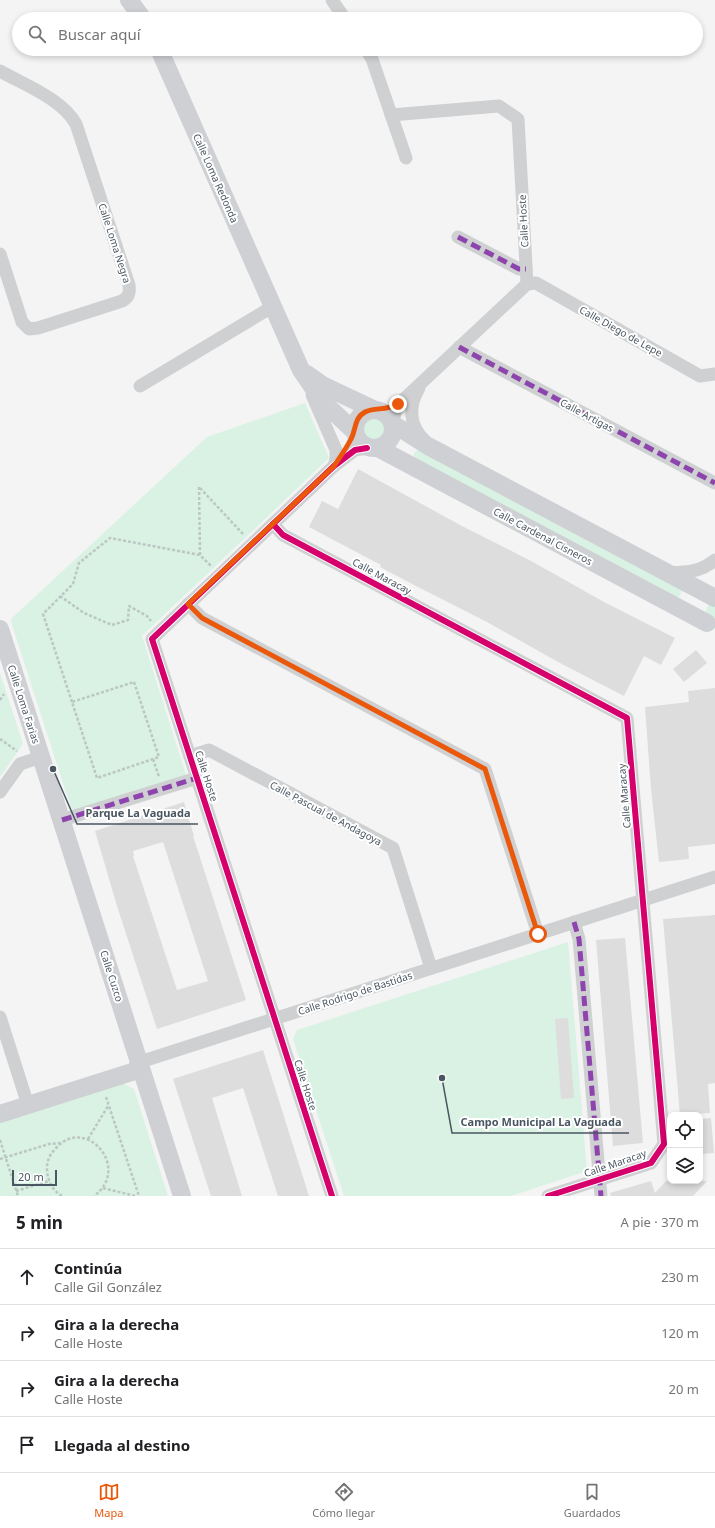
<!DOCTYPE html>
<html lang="es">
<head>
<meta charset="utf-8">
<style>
	body { margin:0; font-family:"Noto Sans",sans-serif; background:#f2f2f2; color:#202124 }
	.controls { position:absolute; right:12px; bottom:12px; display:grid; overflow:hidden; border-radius:8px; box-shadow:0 2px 6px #0003 }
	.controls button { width:36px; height:36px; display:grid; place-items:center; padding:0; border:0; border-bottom:1px solid #e0e0e0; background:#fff; color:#202124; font:20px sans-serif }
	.scale { position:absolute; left:12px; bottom:10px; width:45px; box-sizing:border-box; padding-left:4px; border:2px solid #4a5661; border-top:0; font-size:11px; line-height:14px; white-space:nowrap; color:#4a5661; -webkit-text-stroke:3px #fff; paint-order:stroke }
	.stop { position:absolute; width:12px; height:12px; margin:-9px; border:3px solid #ea580c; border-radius:50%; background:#fff }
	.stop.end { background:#ea580c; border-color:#fff; box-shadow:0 1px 4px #0008 }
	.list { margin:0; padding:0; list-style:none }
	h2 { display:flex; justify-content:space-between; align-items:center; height:52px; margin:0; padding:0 16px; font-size:17px }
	h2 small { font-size:13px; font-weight:400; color:#757577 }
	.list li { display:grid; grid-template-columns:26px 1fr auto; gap:12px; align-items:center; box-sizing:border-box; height:56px; padding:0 16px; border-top:1px solid #e0e0e0 }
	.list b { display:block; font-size:15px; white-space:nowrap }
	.list p { margin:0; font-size:13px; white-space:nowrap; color:#757577 }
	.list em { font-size:13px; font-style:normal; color:#757577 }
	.icon { flex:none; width:22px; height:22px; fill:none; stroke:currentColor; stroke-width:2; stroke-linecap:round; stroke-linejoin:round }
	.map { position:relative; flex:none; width:715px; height:1196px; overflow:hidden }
	.search { position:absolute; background:#fff; box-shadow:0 2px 6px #0003; left:12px; right:12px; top:12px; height:44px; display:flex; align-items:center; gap:10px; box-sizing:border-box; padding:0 14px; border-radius:22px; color:#757577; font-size:15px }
	.sheet { height:276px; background:#fff }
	nav { display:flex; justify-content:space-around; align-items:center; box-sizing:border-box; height:56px; border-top:1px solid #e0e0e0; background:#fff; font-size:11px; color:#757577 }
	nav a { display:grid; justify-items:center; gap:2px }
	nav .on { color:#ea580c }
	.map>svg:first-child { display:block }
</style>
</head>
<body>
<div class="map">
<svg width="715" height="1196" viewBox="0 0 715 1196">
	<rect width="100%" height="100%" fill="#f4f4f4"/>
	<!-- green -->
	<g fill="#d9f2e3">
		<polygon points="305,403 329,458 142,636 188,781 74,817 11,622 12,618 207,437"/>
		<path d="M380,411l8,4c4,13 9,19 -2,30h-23l-7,-8v-15l2,-4 7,-6z"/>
		<polygon points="420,447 682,588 680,596 675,600 413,461 414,453"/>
		<polygon points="715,599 715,629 711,627 705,615 708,604"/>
		<polygon points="0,673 23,744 0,777"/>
		<polygon points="568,942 587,1171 511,1196 344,1196 293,1039 297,1030"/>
		<polygon points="122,1083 134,1089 168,1196 0,1196 0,1122"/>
	</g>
	<!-- building -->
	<g fill="#ddddde" fill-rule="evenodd">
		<polygon points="358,469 460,525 533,562 604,602 675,638 661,665 644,656 624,696 558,662 487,622 416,586 380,567 381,565 309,527 322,501 338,509"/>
		<polygon points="696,650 707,663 684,682 673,669"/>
		<polygon points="715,688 715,844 688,847 689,859 659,862 651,789 645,707 689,702 688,691"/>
		<path d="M184,802l10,34h-1l53,164 -89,29 -40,-123 -22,-75zM163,842l45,139 -31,9 -44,-134h1l-1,-5z"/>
		<polygon points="715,915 715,1083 708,1084 710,1113 680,1115 663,919"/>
		<polygon points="625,938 643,1143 613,1146 596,940"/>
		<polygon points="568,1018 574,1098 561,1099 555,1019"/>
		<polygon points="263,1050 309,1196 278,1196 243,1088 212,1098 242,1196 211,1196 173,1079"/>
		<polygon points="711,1118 714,1153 700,1154 700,1119"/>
		<polygon points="651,1181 655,1193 666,1181 707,1181 693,1196 611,1196 610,1193"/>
	</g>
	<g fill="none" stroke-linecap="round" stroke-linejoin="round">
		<!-- path -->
		<g stroke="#bcc7c4" stroke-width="2.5" stroke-dasharray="3 2" stroke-linecap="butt">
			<polyline points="199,487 200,555 211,566"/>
			<polyline points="200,488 243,534"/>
			<polyline points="60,596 84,613 112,625 128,620 129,606 147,616 151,621"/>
			<polygon points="134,682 159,757 97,778 72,702"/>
			<polyline points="0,700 4,694"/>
			<polyline points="72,702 43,614 73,584 79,563 110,538 200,555"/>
			<polyline points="0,739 17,751"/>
			<polyline points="153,759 159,777"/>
			<polyline points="106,1097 139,1196"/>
			<polyline points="88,1139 108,1106"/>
			<polyline points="0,1140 18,1196"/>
			<polyline points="0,1159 49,1144 60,1143"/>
			<polyline points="103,1188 135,1196"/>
			<polyline points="16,1191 49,1181"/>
			<path d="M62,1196c-10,-6 -15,-16 -15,-28 0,-9 4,-15 10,-21 29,-31 75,21 37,49"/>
		</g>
		<!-- street -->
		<g stroke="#ced0d2" stroke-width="13">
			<polyline points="332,0 345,19"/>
			<polyline points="366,49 372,59 406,158"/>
			<path d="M0,71c25,14 62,28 76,53l53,161c1,8 0,12 -7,16l-84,27 -9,1 -7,-7 -22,-68"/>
			<polyline points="391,115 499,106 518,119 527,284"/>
			<polyline points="458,237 519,269 526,269"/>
			<polyline points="527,284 536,283 700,376 715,374"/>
			<polyline points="459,347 715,483"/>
			<polyline points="140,386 272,307"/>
			<path d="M419,388c-11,18 -10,38 6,53"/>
			<polyline points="312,395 336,450 336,459 334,466"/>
			<polyline points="393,424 395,411 403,400 527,284"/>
			<polyline points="273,524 283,535 627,718 664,1144 651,1163 548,1196"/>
			<path d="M668,572c17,2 34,-1 47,-12"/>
			<polyline points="188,604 202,618 485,769 538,934"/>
			<polyline points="190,756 209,750 393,848 431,968"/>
			<polyline points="0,792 20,764 41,757"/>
			<polyline points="62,820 197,778"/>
			<polyline points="574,922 579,939 601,1196"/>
			<polyline points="0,1017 28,1105"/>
			<polyline points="140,1062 715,877"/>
			<polyline points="332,1196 152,639 334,466 355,450 367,448"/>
		</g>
		<!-- secondary -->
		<g stroke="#ced0d4" stroke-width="18">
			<polyline points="129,0 143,19"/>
			<polyline points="159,49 301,370 322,401 355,432"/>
			<polyline points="307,374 324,386 375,410"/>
			<circle cx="374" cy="429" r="19"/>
			<polyline points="393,424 428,446 715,598"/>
			<polyline points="378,448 707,623"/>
			<polyline points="0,629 182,1196"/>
			<polyline points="0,1114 135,1071 140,1062"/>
		</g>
		<!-- quiet -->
		<g stroke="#8e44ad" stroke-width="5" stroke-dasharray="10 5" stroke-linecap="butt">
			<polyline points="458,237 519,269 526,269"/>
			<polyline points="459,347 715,483"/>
			<polyline points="62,820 197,778"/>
			<polyline points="574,922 579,939 601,1196"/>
		</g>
		<defs>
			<g id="cycleway">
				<polyline points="273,524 283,535 627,718 664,1144 651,1163 548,1196"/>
				<polyline points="332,1196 152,639 334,466 355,450 367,448"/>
			</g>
		</defs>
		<!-- cycleway casing -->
		<use href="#cycleway" stroke="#fff" stroke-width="8"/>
		<!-- cycleway -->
		<use href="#cycleway" stroke="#d6006c" stroke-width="6"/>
	</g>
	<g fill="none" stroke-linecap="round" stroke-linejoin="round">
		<!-- route -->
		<path stroke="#ea580c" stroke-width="5" d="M398,404c-12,7 -23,3 -33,8 -11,6 -9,18 -14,27 -5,10 -11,18 -17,27l-146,138 14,14 283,151 53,165"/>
	</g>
	<g text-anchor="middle" stroke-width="4" stroke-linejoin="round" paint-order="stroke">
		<!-- street labels -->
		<g font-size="10" fill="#4a5661" stroke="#fff">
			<text transform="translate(216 178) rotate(66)" y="4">Calle Loma Redonda</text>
			<text transform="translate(523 221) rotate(-93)" y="4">Calle Hoste</text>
			<text transform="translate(115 243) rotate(72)" y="4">Calle Loma Negra</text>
			<text transform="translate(621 331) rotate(29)" y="4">Calle Diego de Lepe</text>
			<text transform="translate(587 415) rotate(28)" y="4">Calle Artigas</text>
			<text transform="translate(543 536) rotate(28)" y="4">Calle Cardenal Cisneros</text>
			<text transform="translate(382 576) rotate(28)" y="4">Calle Maracay</text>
			<text transform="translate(24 704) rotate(72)" y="4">Calle Loma Farias</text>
			<text transform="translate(207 776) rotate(72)" y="4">Calle Hoste</text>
			<text transform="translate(624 796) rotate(-95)" y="4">Calle Maracay</text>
			<text transform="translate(326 813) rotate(28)" y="4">Calle Pascual de Andagoya</text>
			<text transform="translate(112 976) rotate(72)" y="4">Calle Cuzco</text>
			<text transform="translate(355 993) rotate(-18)" y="4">Calle Rodrigo de Bastidas</text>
			<text transform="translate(306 1085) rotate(72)" y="4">Calle Hoste</text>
			<text transform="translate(615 1163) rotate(-19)" y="4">Calle Maracay</text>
		</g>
	</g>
	<!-- callouts -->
	<path fill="none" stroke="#4a5661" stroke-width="1.5" d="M53 769L77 824H198M442 1078L452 1133H629"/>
	<g fill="#4a5661" stroke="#fff" stroke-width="1.5">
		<circle cx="53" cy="769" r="4"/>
		<circle cx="442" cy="1078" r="4"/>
	</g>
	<g font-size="11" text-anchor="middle" font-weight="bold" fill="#4a5661" stroke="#fff" stroke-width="4" stroke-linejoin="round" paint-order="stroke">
		<text x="138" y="817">Parque La Vaguada</text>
		<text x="541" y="1126">Campo Municipal La Vaguada</text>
	</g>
</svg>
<div class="controls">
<button><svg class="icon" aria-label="locate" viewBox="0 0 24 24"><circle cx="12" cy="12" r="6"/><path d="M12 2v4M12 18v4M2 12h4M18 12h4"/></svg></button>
<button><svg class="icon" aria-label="layers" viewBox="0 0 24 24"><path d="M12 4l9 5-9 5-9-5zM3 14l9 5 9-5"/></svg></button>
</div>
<div class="scale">20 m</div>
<div class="stop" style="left:538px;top:934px"></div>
<div class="stop end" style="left:398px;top:404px"></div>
<div class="search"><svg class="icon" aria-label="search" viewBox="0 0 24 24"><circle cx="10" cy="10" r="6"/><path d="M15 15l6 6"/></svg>Buscar aquí</div>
</div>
<section class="sheet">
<h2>5 min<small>A pie · 370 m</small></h2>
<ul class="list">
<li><svg class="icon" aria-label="ahead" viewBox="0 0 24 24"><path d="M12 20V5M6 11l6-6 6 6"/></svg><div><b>Continúa</b><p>Calle Gil González</p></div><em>230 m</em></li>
<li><svg class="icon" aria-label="right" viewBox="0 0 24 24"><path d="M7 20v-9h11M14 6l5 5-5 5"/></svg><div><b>Gira a la derecha</b><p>Calle Hoste</p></div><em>120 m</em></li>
<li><svg class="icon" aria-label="right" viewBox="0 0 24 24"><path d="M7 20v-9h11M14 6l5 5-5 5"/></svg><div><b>Gira a la derecha</b><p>Calle Hoste</p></div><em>20 m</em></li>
<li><svg class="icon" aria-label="arrive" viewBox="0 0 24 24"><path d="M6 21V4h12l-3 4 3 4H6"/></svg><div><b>Llegada al destino</b></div></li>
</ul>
</section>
<nav>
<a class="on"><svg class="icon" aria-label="map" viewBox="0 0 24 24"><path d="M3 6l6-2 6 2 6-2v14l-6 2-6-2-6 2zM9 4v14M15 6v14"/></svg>Mapa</a>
<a><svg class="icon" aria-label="directions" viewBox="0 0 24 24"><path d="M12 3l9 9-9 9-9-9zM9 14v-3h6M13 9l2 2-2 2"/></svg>Cómo llegar</a>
<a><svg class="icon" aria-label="saved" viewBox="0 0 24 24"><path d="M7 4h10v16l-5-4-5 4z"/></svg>Guardados</a>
</nav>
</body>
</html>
